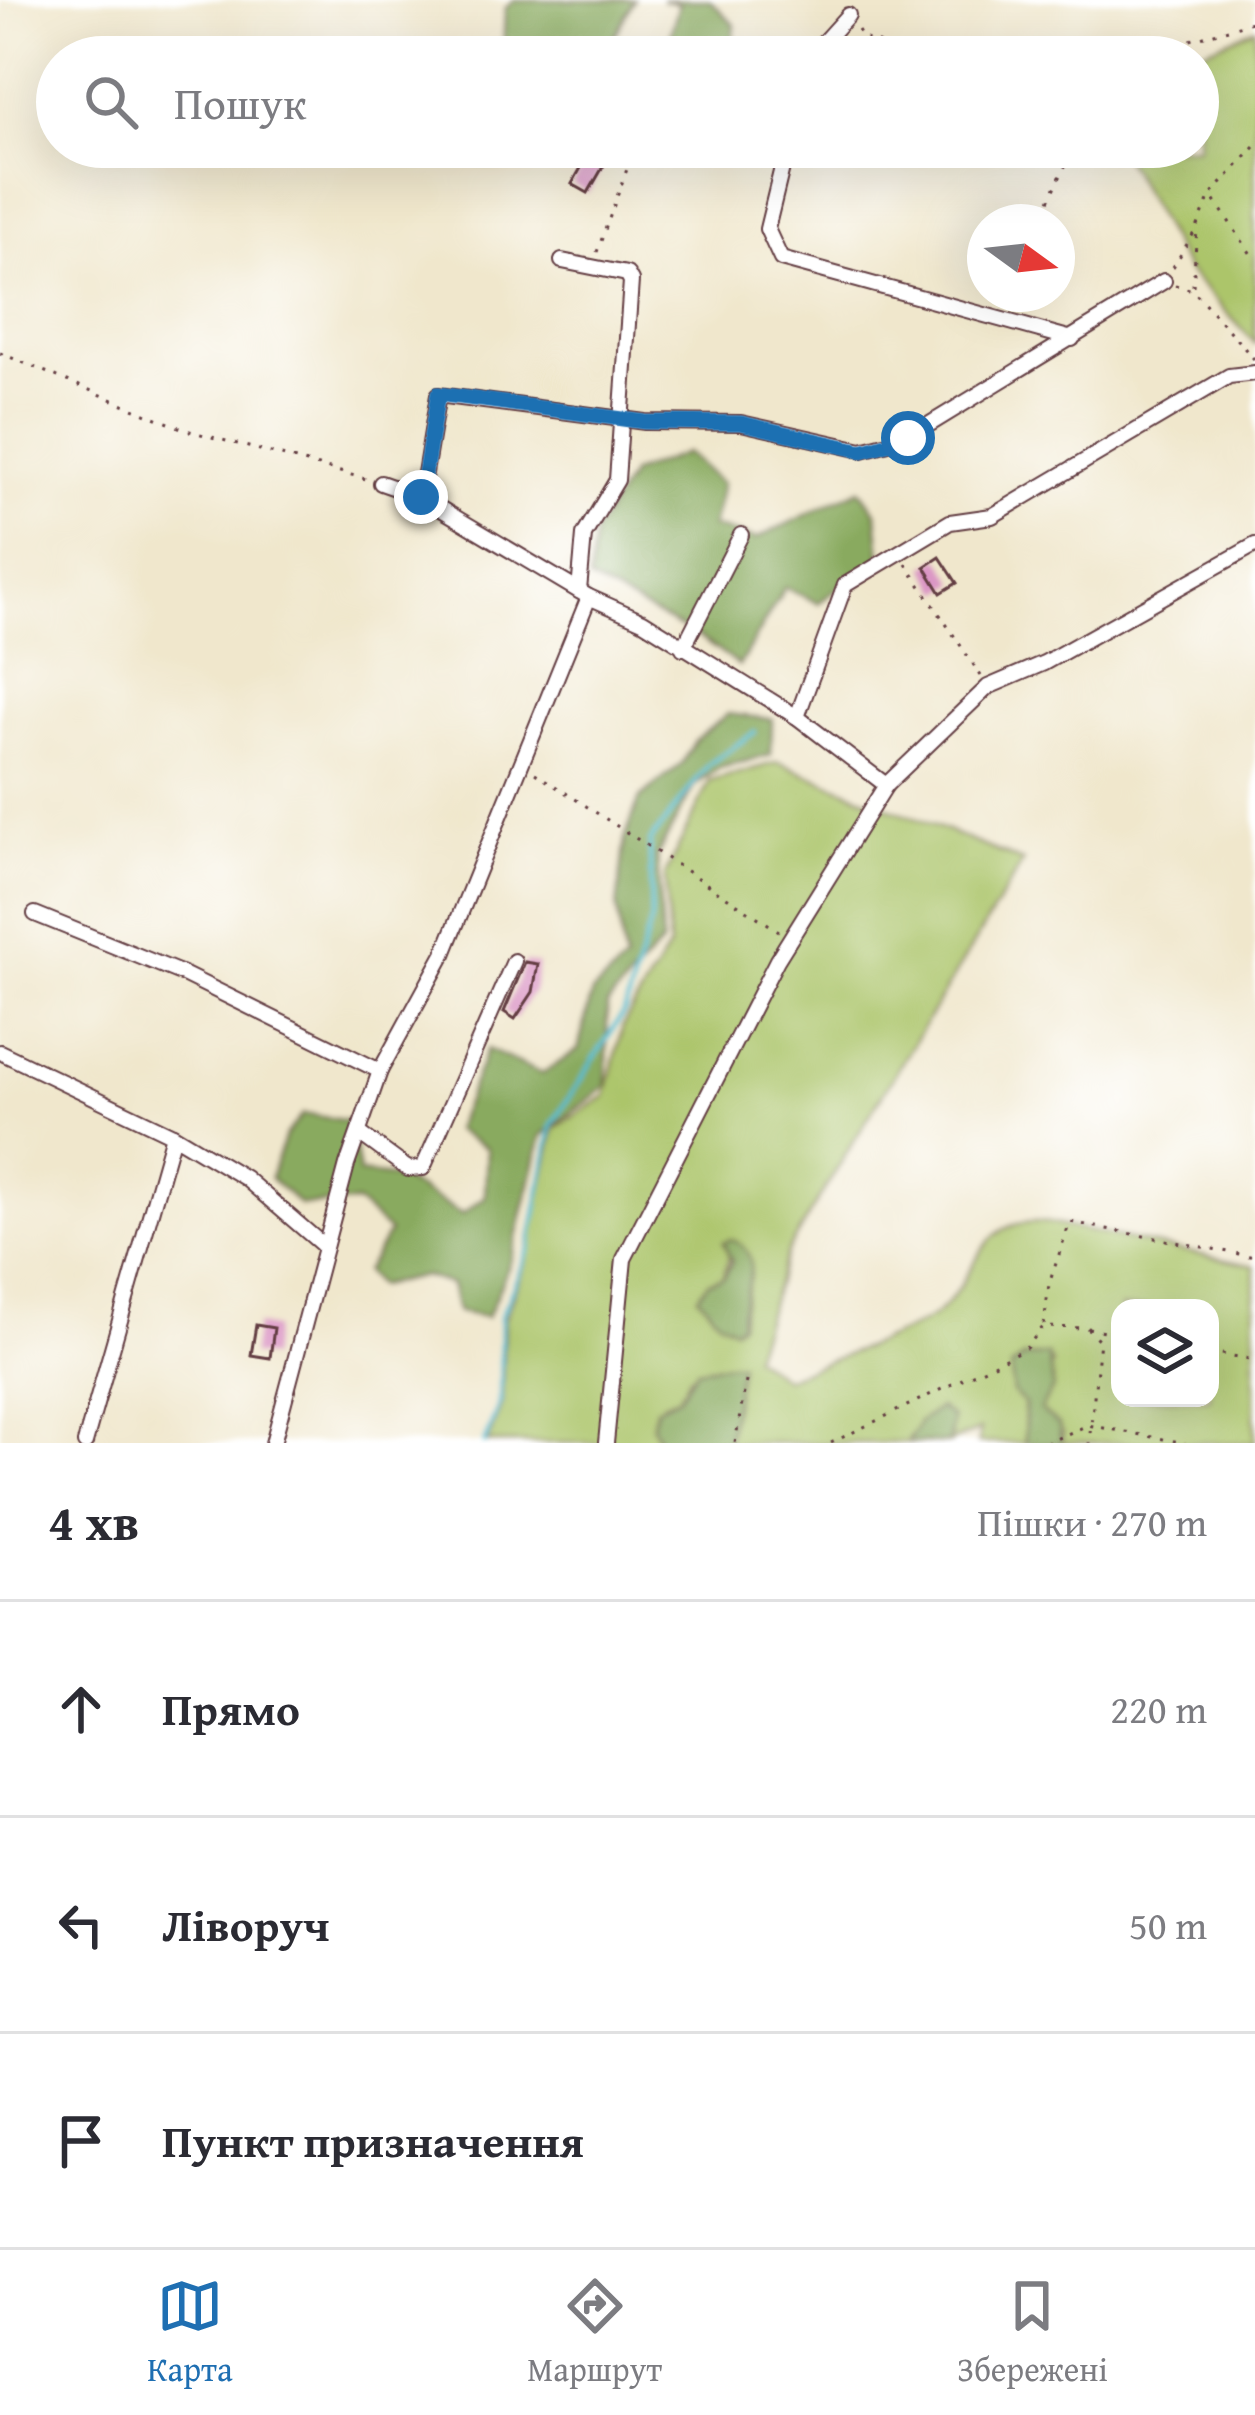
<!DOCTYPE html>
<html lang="uk">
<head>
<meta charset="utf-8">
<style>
	body { margin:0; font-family:"Gentium Book Plus",serif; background:#f2f2f3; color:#2b2b33 }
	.controls { position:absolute; right:36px; bottom:36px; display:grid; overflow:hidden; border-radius:24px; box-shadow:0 12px 48px #0002 }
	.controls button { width:108px; height:108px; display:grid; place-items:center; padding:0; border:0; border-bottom:3px solid #e1e1e2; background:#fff; color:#2b2b33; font:60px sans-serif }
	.compass { position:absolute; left:967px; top:204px; width:108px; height:108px; border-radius:50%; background:#fff; box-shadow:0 12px 48px #0002; rotate:105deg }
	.stop { position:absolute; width:36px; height:36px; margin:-27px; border:9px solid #1f6fb2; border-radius:50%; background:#fff }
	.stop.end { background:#1f6fb2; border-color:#fff; box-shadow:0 3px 12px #0008 }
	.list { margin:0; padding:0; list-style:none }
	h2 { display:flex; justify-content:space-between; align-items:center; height:156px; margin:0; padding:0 48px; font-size:51px }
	h2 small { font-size:39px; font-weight:400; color:#7c7c81 }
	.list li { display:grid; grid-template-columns:78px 1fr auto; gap:36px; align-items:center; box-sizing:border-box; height:216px; padding:0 48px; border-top:3px solid #e1e1e2 }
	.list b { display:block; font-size:45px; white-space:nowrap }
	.list em { font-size:39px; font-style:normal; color:#7c7c81 }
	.icon { flex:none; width:66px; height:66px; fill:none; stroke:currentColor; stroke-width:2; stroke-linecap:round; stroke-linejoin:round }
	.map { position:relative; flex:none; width:1255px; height:1443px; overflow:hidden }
	.search { position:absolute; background:#fff; box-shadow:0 12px 48px #0002; left:36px; right:36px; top:36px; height:132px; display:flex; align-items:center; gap:30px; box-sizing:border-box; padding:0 42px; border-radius:66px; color:#7c7c81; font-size:45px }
	.sheet { height:804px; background:#fff }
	nav { display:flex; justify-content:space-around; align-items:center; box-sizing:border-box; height:168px; border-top:3px solid #e1e1e2; background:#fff; font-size:33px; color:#7c7c81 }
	nav a { display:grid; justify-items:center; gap:6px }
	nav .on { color:#1f6fb2 }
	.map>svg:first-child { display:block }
</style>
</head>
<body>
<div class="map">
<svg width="1255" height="1443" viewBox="0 0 1255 1443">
	<rect width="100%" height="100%" fill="#fff"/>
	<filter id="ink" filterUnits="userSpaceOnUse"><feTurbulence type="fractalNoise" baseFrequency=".00833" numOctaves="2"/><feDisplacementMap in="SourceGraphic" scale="24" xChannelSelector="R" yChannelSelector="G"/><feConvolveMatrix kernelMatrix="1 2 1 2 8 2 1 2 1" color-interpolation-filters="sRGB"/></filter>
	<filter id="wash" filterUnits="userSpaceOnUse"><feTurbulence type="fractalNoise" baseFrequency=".004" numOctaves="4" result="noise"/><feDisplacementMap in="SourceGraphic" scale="48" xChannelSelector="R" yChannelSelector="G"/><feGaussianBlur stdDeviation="2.7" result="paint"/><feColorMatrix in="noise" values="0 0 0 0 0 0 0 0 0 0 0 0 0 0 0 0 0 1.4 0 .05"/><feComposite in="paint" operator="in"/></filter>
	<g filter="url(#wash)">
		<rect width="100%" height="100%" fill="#f0e7cc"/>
		<!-- green -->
		<g fill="#acc56b" stroke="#7b724b" stroke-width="3" fill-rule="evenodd">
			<polygon points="1255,28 1255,343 1186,269 1118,147 1198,147 1198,57 1188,57"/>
			<path d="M778,762l245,100 -235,388 -35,106 31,22c33,-14 137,-47 157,-68 39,-39 38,-96 108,-87l206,43v177h-194l2,-11 -23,-22 12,-47 -5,-7 -24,2 2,85h-47l2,-13 -31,13 2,-8 -41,1 -2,7h-181l12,-79 -49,11 -12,22 -16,6 -7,30 6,10h-174l15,-40 2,-83 22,-60 29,-132 51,-32 17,-71 46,-78 -4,-72 45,-94zM730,1254l20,8 -10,61 -21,-3 -20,-24 9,-14 15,-4zM1120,1308h90v90h-90z"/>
		</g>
		<!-- forest -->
		<g fill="#89aa5f" stroke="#6a6445" stroke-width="3">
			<polygon points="514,0 634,0 604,57 503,57 505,9"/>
			<polygon points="661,0 710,0 735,25 731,57 664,57 679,4"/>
			<path d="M425,147h142l-16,19c-44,3 -86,2 -126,-19z"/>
			<polygon points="686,453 722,484 712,527 756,539 860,489 877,513 881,558 818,603 785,587 739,666 700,638 589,580 594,533 632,473"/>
			<polygon points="728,714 772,719 771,755 719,768 694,786 657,856 662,943 607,1005 607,1086 542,1135 512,1258 487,1317 457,1312 451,1285 424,1276 377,1286 365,1272 389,1232 357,1203 300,1205 270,1178 285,1136 303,1114 350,1121 359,1173 398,1178 462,1214 485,1197 487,1149 454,1130 487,1049 542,1074 578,1050 592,993 625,962 617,908 625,838 640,798 682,764 695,740"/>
			<path d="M731,1239c38,17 9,55 9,84l-6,5 -15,-8 -21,-24 10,-14 16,-5 8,-15 -9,-20z"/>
			<polygon points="1048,1355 1053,1388 1040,1410 1059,1425 1061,1443 1025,1443 1025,1404 1013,1393 1011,1368 1023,1358"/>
			<polygon points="730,1363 740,1363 727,1443 661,1443 652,1425 656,1408 678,1397 697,1369"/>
			<polygon points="939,1408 952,1418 949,1443 908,1443 919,1422"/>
		</g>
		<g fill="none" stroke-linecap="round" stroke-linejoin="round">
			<!-- stream -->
			<polyline stroke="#54bdd1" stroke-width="4.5" points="484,1443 500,1402 501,1316 530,1247 552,1125 625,1010 651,920 650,842 709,764 755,732"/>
		</g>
		<g id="blocks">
			<!-- building -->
			<g fill="#db96c5">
				<polygon points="587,157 603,167 588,193 572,184"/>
				<polygon points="940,557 957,583 941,593 925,567"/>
				<polygon points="525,962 538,964 533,992 515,1019 504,1012"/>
				<polygon points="256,1325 274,1328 270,1358 251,1355"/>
			</g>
		</g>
	</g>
	<g filter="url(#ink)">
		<use href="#blocks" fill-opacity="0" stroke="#633d43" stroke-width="3"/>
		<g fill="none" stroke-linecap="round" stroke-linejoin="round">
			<defs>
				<g id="minor">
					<polyline points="810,57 848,15"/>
					<polyline points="787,147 767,229 781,259 1072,339"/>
					<polyline points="562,261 627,274 631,281 617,480 584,535 579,591"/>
					<polyline points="381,483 421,497 589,597 643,621 797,717 886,785 988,687 1044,663 1255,545"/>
					<polyline points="421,497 438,395 645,422 741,423 862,450 907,438 1164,281"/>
					<polyline points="683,648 741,535"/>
					<polyline points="797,717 845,585 950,522 992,516 1229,376 1255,373"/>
					<polyline points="35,914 183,974 380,1071"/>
					<polyline points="0,1052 173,1135 85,1443"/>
					<polyline points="173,1135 245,1178 325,1247"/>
					<polyline points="362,1135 408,1169 423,1168 514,961"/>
					<polyline points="273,1443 347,1165 380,1071 444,954 589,597"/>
					<polyline points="606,1443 624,1259 777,960 886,785"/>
				</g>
			</defs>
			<!-- minor casing -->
			<use href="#minor" stroke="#633d43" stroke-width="18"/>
			<!-- path -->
			<g stroke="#633d43" stroke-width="3" stroke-dasharray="3 9" stroke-linecap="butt">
				<polyline points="858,30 863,38 920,57"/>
				<polyline points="1133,57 1255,21"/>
				<polyline points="1255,147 1211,195 1255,260"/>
				<polyline points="1039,222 1074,147"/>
				<polyline points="597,252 635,147"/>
				<polyline points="1173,267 1197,228"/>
				<polyline points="1175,285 1193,290 1254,359"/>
				<polyline points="1193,286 1197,228 1210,196"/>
				<polyline points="0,353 186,430 366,479"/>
				<polyline points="906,564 981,676"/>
				<polyline points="535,773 779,931"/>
				<polyline points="1044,1325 1049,1284 1070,1222 1255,1257"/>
				<polyline points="1088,1328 1120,1334"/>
				<polyline points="1210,1352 1255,1360"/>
				<polyline points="735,1443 746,1381"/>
				<polyline points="831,1443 1026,1348 1043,1327 1087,1328 1100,1341 1089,1443"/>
				<polyline points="1046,1443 1088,1425 1185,1443"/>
			</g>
			<!-- minor -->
			<use href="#minor" stroke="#fff" stroke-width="14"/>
		</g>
	</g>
	<g fill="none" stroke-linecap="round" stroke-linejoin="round" filter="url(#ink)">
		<!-- route -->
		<polyline stroke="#1f6fb2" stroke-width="15" points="421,497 438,394 645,422 741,423 862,451 908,438"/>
	</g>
</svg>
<div class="controls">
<button><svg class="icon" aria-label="layers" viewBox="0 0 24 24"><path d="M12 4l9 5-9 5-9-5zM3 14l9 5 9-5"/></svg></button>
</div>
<svg class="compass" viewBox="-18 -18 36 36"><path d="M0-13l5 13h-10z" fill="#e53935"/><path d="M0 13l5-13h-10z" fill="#7c7c81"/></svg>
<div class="stop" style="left:908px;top:438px"></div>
<div class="stop end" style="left:421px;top:497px"></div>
<div class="search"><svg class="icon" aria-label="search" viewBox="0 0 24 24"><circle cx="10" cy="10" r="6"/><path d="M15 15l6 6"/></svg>Пошук</div>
</div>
<section class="sheet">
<h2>4 хв<small>Пішки · 270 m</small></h2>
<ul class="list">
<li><svg class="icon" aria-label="ahead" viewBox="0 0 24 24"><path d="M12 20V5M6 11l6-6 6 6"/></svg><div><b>Прямо</b></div><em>220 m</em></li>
<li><svg class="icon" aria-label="left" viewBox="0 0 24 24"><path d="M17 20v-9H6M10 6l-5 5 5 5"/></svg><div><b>Ліворуч</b></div><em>50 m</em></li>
<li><svg class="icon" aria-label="arrive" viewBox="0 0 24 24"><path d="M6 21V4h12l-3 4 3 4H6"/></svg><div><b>Пункт призначення</b></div></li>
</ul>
</section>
<nav>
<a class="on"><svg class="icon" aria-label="map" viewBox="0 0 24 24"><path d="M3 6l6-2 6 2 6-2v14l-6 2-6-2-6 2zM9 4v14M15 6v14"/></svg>Карта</a>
<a><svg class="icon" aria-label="directions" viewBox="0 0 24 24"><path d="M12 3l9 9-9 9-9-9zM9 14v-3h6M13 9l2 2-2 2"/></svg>Маршрут</a>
<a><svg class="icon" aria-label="saved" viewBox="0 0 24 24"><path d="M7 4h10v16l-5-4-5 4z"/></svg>Збережені</a>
</nav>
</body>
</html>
